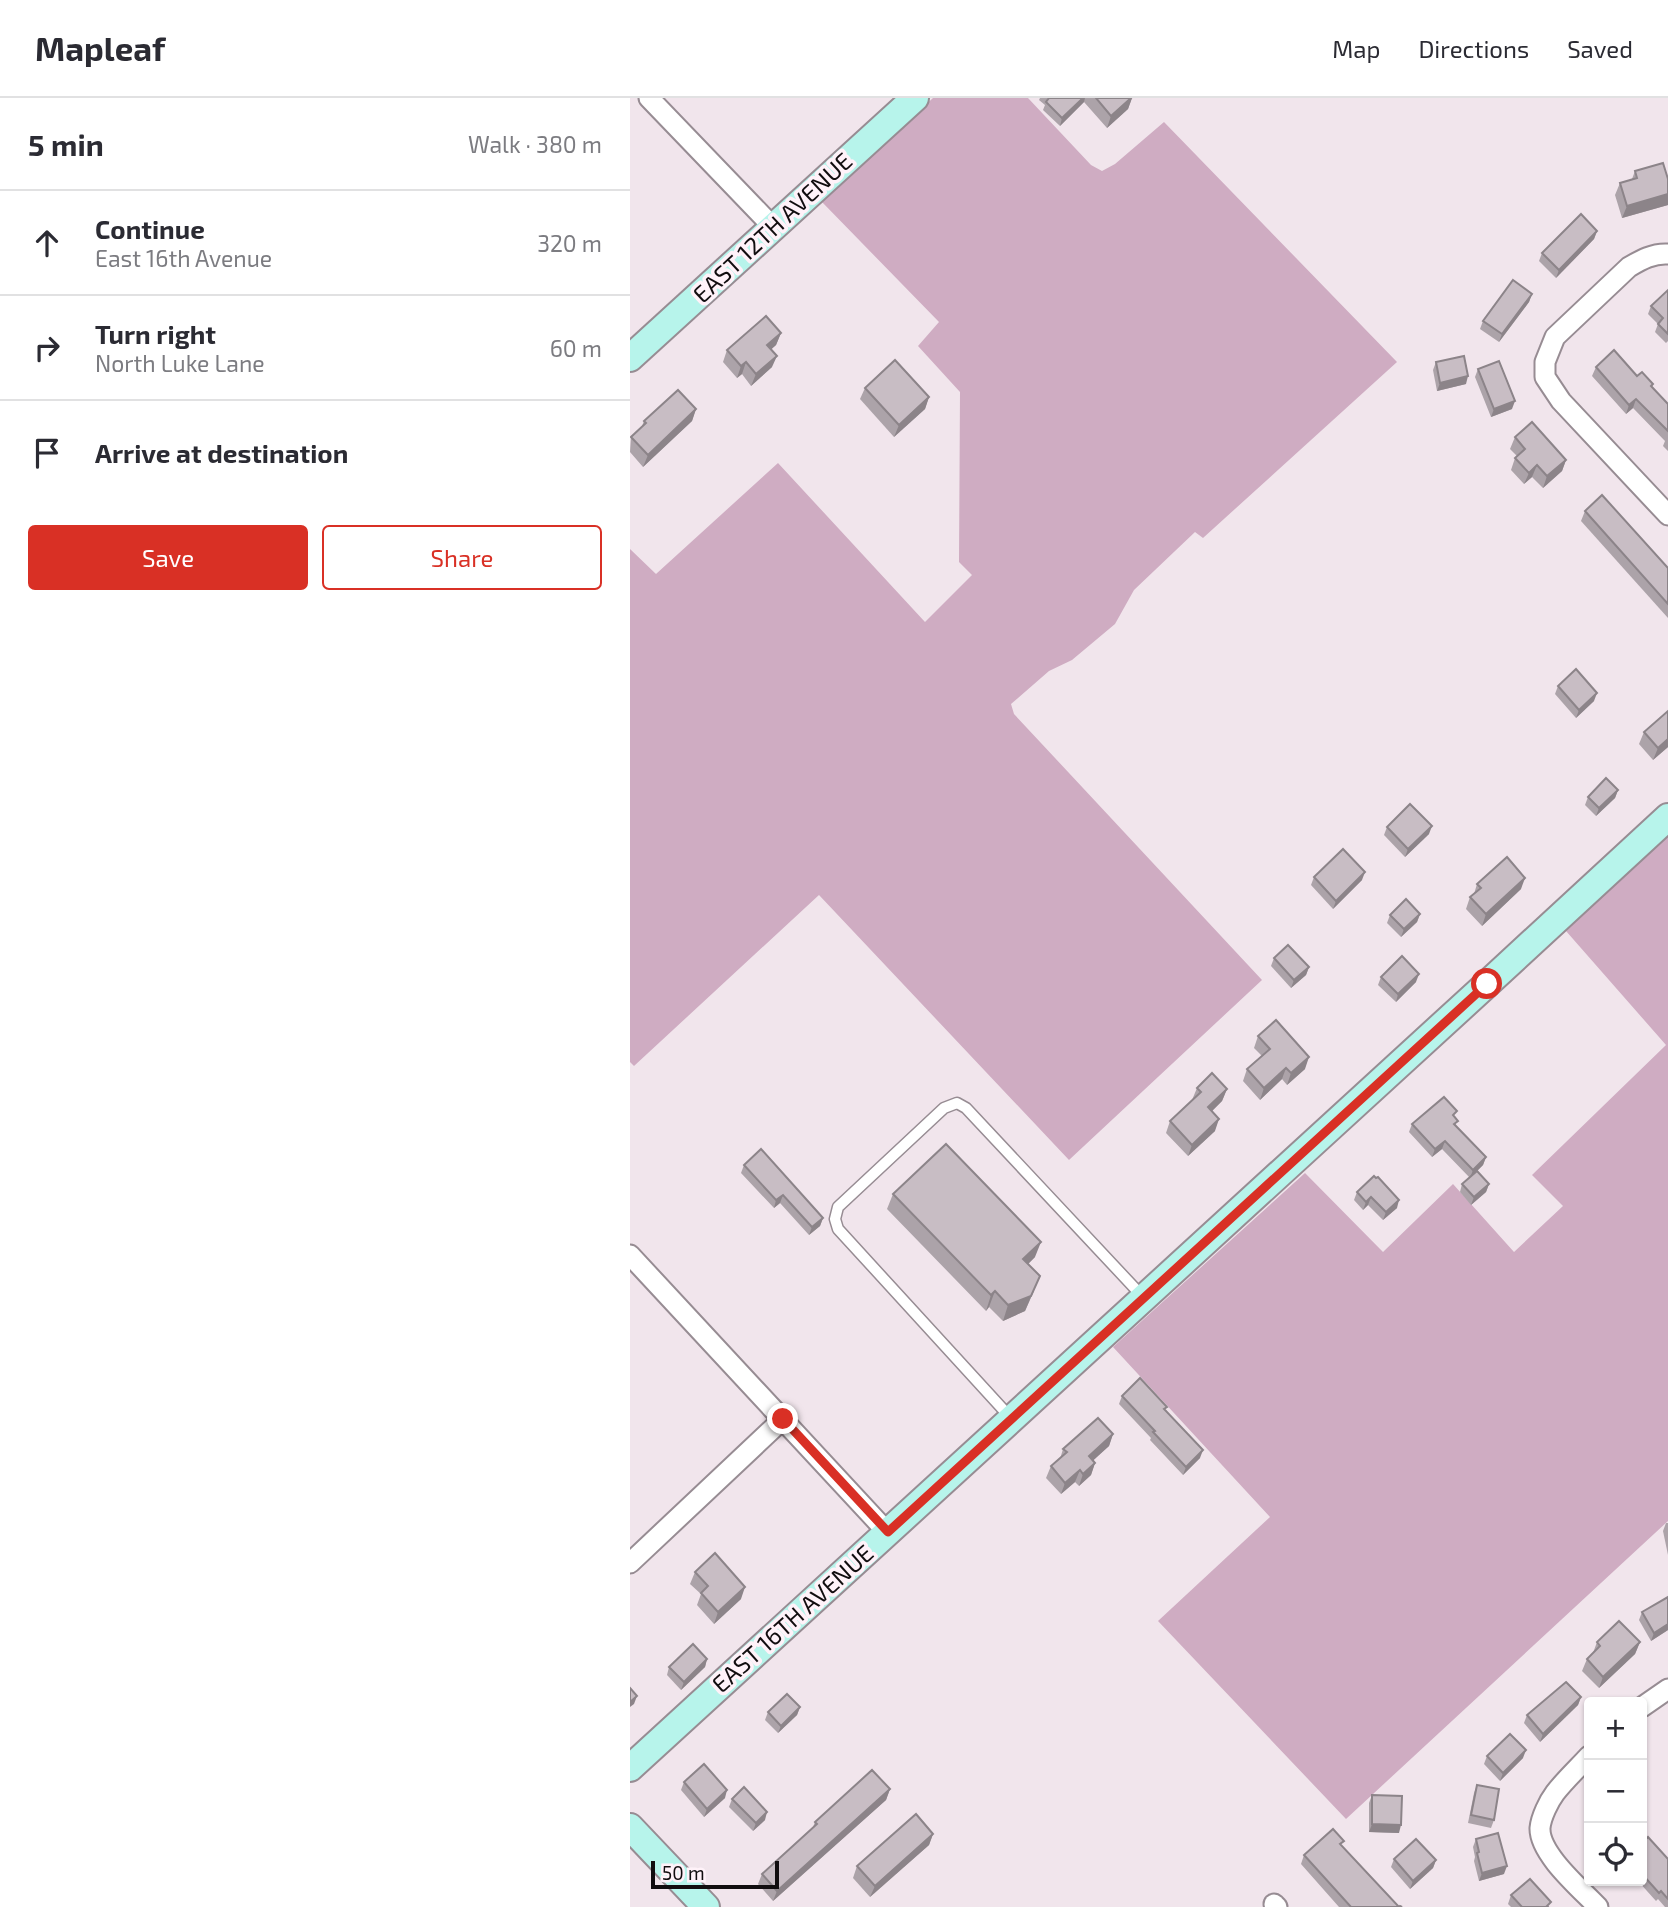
<!DOCTYPE html>
<html lang="en">
<head>
<meta charset="utf-8">
<style>
	body { margin:0; font-family:"Exo 2",sans-serif; background:#f2f2f3; color:#2b2b33 }
	.controls { position:absolute; right:21px; bottom:21px; display:grid; overflow:hidden; border-radius:7px; box-shadow:0 2px 5px #0004 }
	.controls button { width:63px; height:63px; display:grid; place-items:center; padding:0; border:0; border-bottom:2px solid #e1e1e2; background:#fff; color:#2b2b33; font:35px sans-serif }
	.scale { position:absolute; left:21px; bottom:18px; width:128px; box-sizing:border-box; padding-left:7px; border:4px solid #110d0f; border-top:0; font-size:19px; line-height:24px; white-space:nowrap; color:#110d0f; -webkit-text-stroke:5px #fff2f9; paint-order:stroke }
	.stop { position:absolute; width:21px; height:21px; margin:-16px; border:5px solid #d93025; border-radius:50%; background:#fff }
	.stop.end { background:#d93025; border-color:#fff; box-shadow:0 2px 7px #0008 }
	.list { margin:0; padding:0; list-style:none }
	h2 { display:flex; justify-content:space-between; align-items:center; height:91px; margin:0; padding:0 28px; font-size:30px }
	h2 small { font-size:23px; font-weight:400; color:#7c7c81 }
	.list li { display:grid; grid-template-columns:46px 1fr auto; gap:21px; align-items:center; box-sizing:border-box; height:105px; padding:0 28px; border-top:2px solid #e1e1e2 }
	.list b { display:block; font-size:26px; white-space:nowrap }
	.list p { margin:0; font-size:23px; white-space:nowrap; color:#7c7c81 }
	.list em { font-size:23px; font-style:normal; color:#7c7c81 }
	.actions { display:flex; gap:14px; padding:21px 28px }
	.actions a { flex:1; padding:16px 0; border:2px solid #d93025; border-radius:7px; text-align:center; font-size:24px; color:#d93025 }
	.actions .main { background:#d93025; color:#fff }
	.icon { flex:none; width:38px; height:38px; fill:none; stroke:currentColor; stroke-width:2; stroke-linecap:round; stroke-linejoin:round }
	.map { position:relative; flex:none; width:1038px; height:1809px; overflow:hidden }
	header { display:flex; align-items:center; gap:42px; box-sizing:border-box; height:98px; padding:0 35px; background:#fff; border-bottom:2px solid #e1e1e2 }
	header strong { font-size:33px }
	nav { display:flex; gap:38px; margin-inline-start:auto; font-size:24px }
	main { display:flex }
	aside { flex:1; background:#fff }
	.map>svg:first-child { display:block }
</style>
</head>
<body>
<header>
<strong>Mapleaf</strong>
<nav><a>Map</a><a>Directions</a><a>Saved</a></nav>
</header>
<main>
<aside>
<h2>5 min<small>Walk · 380 m</small></h2>
<ul class="list">
<li><svg class="icon" aria-label="ahead" viewBox="0 0 24 24"><path d="M12 20V5M6 11l6-6 6 6"/></svg><div><b>Continue</b><p>East 16th Avenue</p></div><em>320 m</em></li>
<li><svg class="icon" aria-label="right" viewBox="0 0 24 24"><path d="M7 20v-9h11M14 6l5 5-5 5"/></svg><div><b>Turn right</b><p>North Luke Lane</p></div><em>60 m</em></li>
<li><svg class="icon" aria-label="arrive" viewBox="0 0 24 24"><path d="M6 21V4h12l-3 4 3 4H6"/></svg><div><b>Arrive at destination</b></div></li>
</ul>
<div class="actions"><a class="main">Save</a><a>Share</a></div>
</aside>
<div class="map">
<svg width="1038" height="1809" viewBox="0 0 1038 1809">
	<rect width="100%" height="100%" fill="#f1e5ec"/>
	<!-- green -->
	<g fill="#cfacc2">
		<polygon points="303,0 398,0 461,67 472,73 485,66 534,24 767,264 573,440 565,434 504,492 485,526 442,562 419,573 381,606 384,616 632,882 439,1062 189,797 4,968 0,964 0,451 26,476 148,365 295,524 342,477 329,464 330,294 288,248 309,224 192,104"/>
		<polygon points="1038,736 1038,1423 716,1721 528,1523 640,1419 483,1249 675,1075 753,1154 823,1086 884,1154 933,1108 902,1077 1036,947 936,833"/>
	</g>
	<g fill="none" stroke-linecap="round" stroke-linejoin="round">
		<defs>
			<polyline id="lane" points="380,1319 208,1131 205,1121 208,1109 314,1010 327,1005 336,1010 513,1199"/>
			<g id="street">
				<polyline points="19,0 143,129"/>
				<path d="M1038,156c-15,-1 -27,6 -39,13l-74,70 -10,25v15l16,24 107,114"/>
				<polyline points="0,1157 258,1435"/>
				<polyline points="0,1465 153,1321"/>
				<polyline points="1012,1609 1038,1591"/>
				<path d="M959,1658c-11,12 -24,24 -34,37 -6,8 -14,24 -15,35 -1,26 41,61 58,79"/>
				<polyline points="644,1806 647,1809"/>
			</g>
			<g id="secondary">
				<polyline points="0,260 285,0"/>
				<polyline points="0,1670 857,886 1038,719"/>
				<polyline points="0,1729 76,1809"/>
			</g>
		</defs>
		<!-- lane casing -->
		<use href="#lane" stroke="#978c93" stroke-width="13"/>
		<!-- street casing -->
		<use href="#street" stroke="#978c93" stroke-width="23"/>
		<!-- secondary casing -->
		<use href="#secondary" stroke="#978c93" stroke-width="30"/>
		<!-- lane -->
		<use href="#lane" stroke="#fff" stroke-width="10"/>
		<!-- street -->
		<use href="#street" stroke="#fff" stroke-width="19"/>
		<!-- secondary -->
		<use href="#secondary" stroke="#b7f4eb" stroke-width="26"/>
	</g>
	<!-- wall -->
	<g fill="#aca3a9">
		<polygon points="410,0 502,0 498,11 477,30 454,4 430,28 413,12 415,7 409,2"/>
		<polygon points="1005,73 1038,107 992,120 985,97 990,85 1002,81"/>
		<polygon points="967,133 964,141 926,180 909,163 912,155"/>
		<polygon points="1038,192 1038,243 1036,245 1025,234 1028,226 1018,216 1021,208"/>
		<polygon points="902,196 899,204 869,244 850,231 853,223"/>
		<polygon points="151,235 146,247 141,251 142,269 121,288 112,276 107,280 93,264 97,252"/>
		<polygon points="806,264 836,286 807,293 803,272"/>
		<polygon points="966,269 1007,278 1023,286 1022,289 1038,306 1038,353 1033,348 1035,343 1003,310 996,316 962,278"/>
		<polygon points="848,271 882,311 861,319 845,279"/>
		<polygon points="235,290 299,299 295,311 264,339 230,301"/>
		<polygon points="66,311 62,323 13,369 0,354 1,339 12,328 14,323"/>
		<polygon points="885,339 936,362 932,373 913,390 902,379 894,386 881,372 885,360 887,358 880,351"/>
		<polygon points="955,413 1038,470 1038,520 951,423"/>
		<polygon points="928,588 964,603 946,620 925,596"/>
		<polygon points="1038,613 1038,649 1023,662 1009,646 1014,634"/>
		<polygon points="988,692 985,700 966,718 955,707 958,699"/>
		<polygon points="757,729 799,736 775,759 754,737"/>
		<polygon points="684,779 732,782 703,811 681,787"/>
		<polygon points="847,786 891,791 852,828 836,811 840,799 844,796"/>
		<polygon points="790,816 787,824 771,839 757,825 760,817"/>
		<polygon points="644,860 679,869 676,877 661,890 641,868"/>
		<polygon points="751,879 786,884 766,904 748,887"/>
		<polygon points="628,938 675,971 657,987 652,981 630,1002 613,983 617,971 632,958 624,950"/>
		<polygon points="567,990 597,991 592,1003 582,1013 585,1033 558,1058 536,1035 540,1023 562,1002"/>
		<polygon points="825,1019 826,1028 856,1059 853,1067 840,1080 812,1051 802,1059 779,1034 782,1026"/>
		<polygon points="114,1067 193,1120 190,1128 179,1137 150,1105 144,1110 111,1075"/>
		<polygon points="746,1080 767,1110 753,1122 738,1107 733,1112 724,1102 727,1094"/>
		<polygon points="832,1086 859,1086 856,1094 841,1107 830,1094"/>
		<polygon points="263,1096 405,1159 398,1166 404,1193 395,1213 373,1223 359,1209 356,1213 257,1111"/>
		<polygon points="492,1298 536,1312 570,1360 553,1377 520,1342 521,1340 489,1306"/>
		<polygon points="483,1336 479,1348 463,1362 465,1365 461,1377 449,1388 445,1384 431,1396 416,1380 421,1368 430,1361 433,1351"/>
		<polygon points="1036,1425 1038,1425 1038,1457 1033,1433"/>
		<polygon points="65,1474 111,1501 84,1526 67,1507 71,1496 60,1486"/>
		<polygon points="1012,1514 1038,1532 1021,1543 1009,1522"/>
		<polygon points="967,1544 1010,1544 1005,1556 969,1590 952,1573 957,1561 963,1555"/>
		<polygon points="77,1561 75,1569 51,1592 37,1577 39,1569"/>
		<polygon points="951,1599 948,1607 910,1644 894,1625 897,1617"/>
		<polygon points="170,1609 167,1617 148,1635 135,1622 138,1614"/>
		<polygon points="857,1658 893,1660 870,1683 854,1666"/>
		<polygon points="54,1684 95,1700 74,1719 51,1692"/>
		<polygon points="847,1687 864,1722 861,1730 838,1725 844,1695"/>
		<polygon points="260,1691 256,1702 143,1803 128,1786 132,1776 183,1729 185,1724"/>
		<polygon points="742,1697 769,1735 739,1734 739,1705"/>
		<polygon points="102,1701 135,1722 123,1733 99,1709"/>
		<polygon points="959,1713 959,1727 955,1722"/>
		<polygon points="303,1736 299,1747 240,1799 223,1780 227,1768"/>
		<polygon points="846,1741 874,1776 849,1783 844,1763 845,1759 843,1749"/>
		<polygon points="1012,1741 1038,1761 1038,1809 1035,1809 1028,1801 1026,1803 1008,1783 1012,1783"/>
		<polygon points="712,1748 769,1809 772,1809 709,1809 671,1766 674,1757"/>
		<polygon points="764,1761 806,1762 803,1770 780,1791 761,1769"/>
		<polygon points="881,1797 919,1809 881,1809 878,1806"/>
	</g>
	<!-- shaded-wall -->
	<g fill="#8c8489">
		<polygon points="453,0 455,0 454,4 430,28 432,20"/>
		<polygon points="502,0 498,11 477,30 481,18"/>
		<polygon points="1038,96 1038,107 992,120 997,108"/>
		<polygon points="967,133 964,141 926,180 929,172"/>
		<polygon points="902,196 899,204 869,244 872,236"/>
		<polygon points="151,235 146,247 133,259 137,247"/>
		<polygon points="147,258 142,269 121,288 126,276"/>
		<polygon points="116,264 112,276 107,280 111,268"/>
		<polygon points="838,278 836,286 807,293 810,285"/>
		<polygon points="299,299 295,311 264,339 269,327"/>
		<polygon points="1006,301 1003,310 996,316 999,307"/>
		<polygon points="885,303 882,311 861,319 864,311"/>
		<polygon points="66,311 62,323 13,369 18,357"/>
		<polygon points="936,362 932,373 913,390 917,378"/>
		<polygon points="907,367 902,379 894,386 899,375"/>
		<polygon points="967,595 964,603 946,620 949,612"/>
		<polygon points="1038,641 1038,649 1023,662 1028,650"/>
		<polygon points="988,692 985,700 966,718 969,710"/>
		<polygon points="802,728 799,736 775,759 778,751"/>
		<polygon points="735,774 732,782 703,811 706,803"/>
		<polygon points="895,780 891,791 852,828 856,816"/>
		<polygon points="790,816 787,824 771,839 774,831"/>
		<polygon points="679,869 676,877 661,890 664,882"/>
		<polygon points="789,876 786,884 766,904 768,896"/>
		<polygon points="679,959 675,971 657,987 661,975"/>
		<polygon points="656,970 652,981 630,1002 634,990"/>
		<polygon points="597,991 592,1003 574,1021 578,1009"/>
		<polygon points="589,1021 585,1033 558,1058 562,1047"/>
		<polygon points="815,1043 812,1051 802,1059 805,1051"/>
		<polygon points="856,1059 853,1067 840,1080 843,1072"/>
		<polygon points="859,1086 856,1094 841,1107 844,1099"/>
		<polygon points="153,1097 150,1105 144,1110 146,1102"/>
		<polygon points="741,1099 738,1107 733,1112 736,1104"/>
		<polygon points="769,1102 767,1110 753,1122 756,1114"/>
		<polygon points="193,1120 190,1128 179,1137 182,1129"/>
		<polygon points="411,1144 405,1159 388,1176 393,1161"/>
		<polygon points="410,1178 395,1213 373,1223 378,1207"/>
		<polygon points="365,1193 359,1209 356,1213 361,1197"/>
		<polygon points="483,1336 479,1348 455,1370 459,1358"/>
		<polygon points="573,1352 570,1360 553,1377 556,1369"/>
		<polygon points="465,1365 461,1377 449,1388 453,1376"/>
		<polygon points="450,1372 445,1384 431,1396 435,1385"/>
		<polygon points="115,1489 111,1501 84,1526 88,1514"/>
		<polygon points="1038,1526 1038,1532 1021,1543 1024,1535"/>
		<polygon points="1010,1544 1005,1556 969,1590 973,1579"/>
		<polygon points="77,1561 75,1569 51,1592 54,1584"/>
		<polygon points="7,1598 4,1606 0,1609 0,1604"/>
		<polygon points="951,1599 948,1607 910,1644 913,1636"/>
		<polygon points="170,1609 167,1617 148,1635 151,1628"/>
		<polygon points="896,1652 893,1660 870,1683 873,1675"/>
		<polygon points="260,1691 256,1702 143,1803 147,1793"/>
		<polygon points="97,1692 95,1700 74,1719 77,1711"/>
		<polygon points="137,1714 135,1722 123,1733 126,1725"/>
		<polygon points="742,1726 771,1727 769,1735 739,1734"/>
		<polygon points="303,1736 299,1747 240,1799 245,1788"/>
		<polygon points="806,1762 803,1770 780,1791 783,1783"/>
		<polygon points="877,1768 874,1776 849,1783 852,1775"/>
	</g>
	<!-- building -->
	<g fill="#c8bdc4" stroke="#8c8489" stroke-width="2">
		<polygon points="419,0 453,0 432,20 416,4"/>
		<polygon points="466,0 501,0 481,18"/>
		<polygon points="1033,65 1038,81 1038,96 997,108 990,85 1007,80 1005,73"/>
		<polygon points="951,116 967,133 929,172 912,155"/>
		<polygon points="883,182 902,196 872,236 853,223"/>
		<polygon points="1038,192 1038,236 1028,226 1033,220 1021,208"/>
		<polygon points="136,218 151,235 137,247 147,258 126,276 116,264 111,268 97,252"/>
		<polygon points="984,252 1007,278 1012,274 1023,286 1021,288 1038,306 1038,333 1006,301 999,307 966,269"/>
		<polygon points="834,258 838,278 810,285 806,264"/>
		<polygon points="265,262 299,299 269,327 235,290"/>
		<polygon points="869,263 885,303 864,311 848,271"/>
		<polygon points="48,292 66,311 18,357 1,339 16,325 14,323"/>
		<polygon points="902,324 936,362 917,378 907,367 899,375 885,360 895,351 885,339"/>
		<polygon points="972,397 1038,470 1038,506 955,413"/>
		<polygon points="946,571 967,595 949,612 928,588"/>
		<polygon points="1038,613 1038,641 1028,650 1014,634"/>
		<polygon points="976,680 988,692 969,710 958,699"/>
		<polygon points="780,706 802,728 778,751 757,729"/>
		<polygon points="713,751 735,774 706,803 684,779"/>
		<polygon points="877,759 895,780 856,816 840,799 851,790 847,786"/>
		<polygon points="776,801 790,816 774,831 760,817"/>
		<polygon points="658,847 679,869 664,882 644,860"/>
		<polygon points="772,858 789,876 768,896 751,879"/>
		<polygon points="646,922 679,959 661,975 656,970 634,990 617,971 640,951 628,938"/>
		<polygon points="582,975 597,991 578,1009 589,1021 562,1047 540,1023 571,994 567,990"/>
		<polygon points="814,999 827,1013 823,1017 828,1023 824,1026 856,1059 843,1072 815,1043 805,1051 782,1026"/>
		<polygon points="316,1046 411,1144 393,1161 410,1178 401,1198 378,1207 365,1193 361,1197 263,1096"/>
		<polygon points="131,1051 193,1120 182,1129 153,1097 146,1102 114,1067"/>
		<polygon points="847,1073 859,1086 844,1099 832,1086"/>
		<polygon points="744,1078 746,1080 748,1079 769,1102 756,1114 741,1099 736,1104 727,1094"/>
		<polygon points="510,1280 537,1309 534,1311 573,1352 556,1369 523,1334 525,1333 492,1298"/>
		<polygon points="468,1320 483,1336 459,1358 465,1365 453,1376 450,1372 435,1385 421,1368 437,1354 433,1351"/>
		<polygon points="85,1455 115,1489 88,1514 71,1495 78,1488 65,1474"/>
		<polygon points="1038,1499 1038,1526 1024,1535 1012,1514"/>
		<polygon points="989,1523 1010,1544 973,1579 957,1561 970,1548 967,1544"/>
		<polygon points="63,1546 77,1561 54,1584 39,1569"/>
		<polygon points="936,1584 951,1599 913,1636 897,1617"/>
		<polygon points="0,1590 7,1598 0,1604"/>
		<polygon points="157,1596 170,1609 151,1628 138,1614"/>
		<polygon points="880,1636 896,1652 873,1675 857,1658"/>
		<polygon points="74,1666 97,1692 77,1711 54,1684"/>
		<polygon points="242,1672 260,1691 147,1793 132,1776 187,1726 185,1724"/>
		<polygon points="847,1687 869,1691 864,1722 841,1717"/>
		<polygon points="114,1689 137,1714 126,1725 102,1701"/>
		<polygon points="742,1697 772,1698 771,1727 742,1726"/>
		<polygon points="286,1716 303,1736 245,1788 227,1768"/>
		<polygon points="703,1731 714,1743 710,1746 769,1809 770,1808 772,1809 721,1809 674,1757"/>
		<polygon points="868,1735 877,1768 852,1775 847,1755 849,1754 846,1741"/>
		<polygon points="1018,1739 1038,1761 1038,1801 1031,1793 1029,1795 1012,1776 1012,1741 1014,1743"/>
		<polygon points="786,1741 806,1762 783,1783 764,1761"/>
		<polygon points="900,1781 921,1804 917,1808 918,1809 892,1809 881,1797"/>
	</g>
	<g fill="none" stroke-linecap="round" stroke-linejoin="round">
		<!-- route -->
		<polyline stroke="#d93025" stroke-width="9" points="153,1321 258,1434 857,886"/>
	</g>
	<g text-anchor="middle" stroke-width="7" stroke-linejoin="round" paint-order="stroke">
		<!-- street labels -->
		<g font-size="24" fill="#110d0f" stroke="#fff2f9">
			<text transform="translate(143 130) rotate(-43)" y="8">EAST 12TH AVENUE</text>
			<text transform="translate(163 1521) rotate(-42)" y="8">EAST 16TH AVENUE</text>
		</g>
	</g>
</svg>
<div class="controls">
<button>+</button>
<button>−</button>
<button><svg class="icon" aria-label="locate" viewBox="0 0 24 24"><circle cx="12" cy="12" r="6"/><path d="M12 2v4M12 18v4M2 12h4M18 12h4"/></svg></button>
</div>
<div class="scale">50 m</div>
<div class="stop" style="left:857px;top:886px"></div>
<div class="stop end" style="left:153px;top:1321px"></div>
</div>
</main>
</body>
</html>
